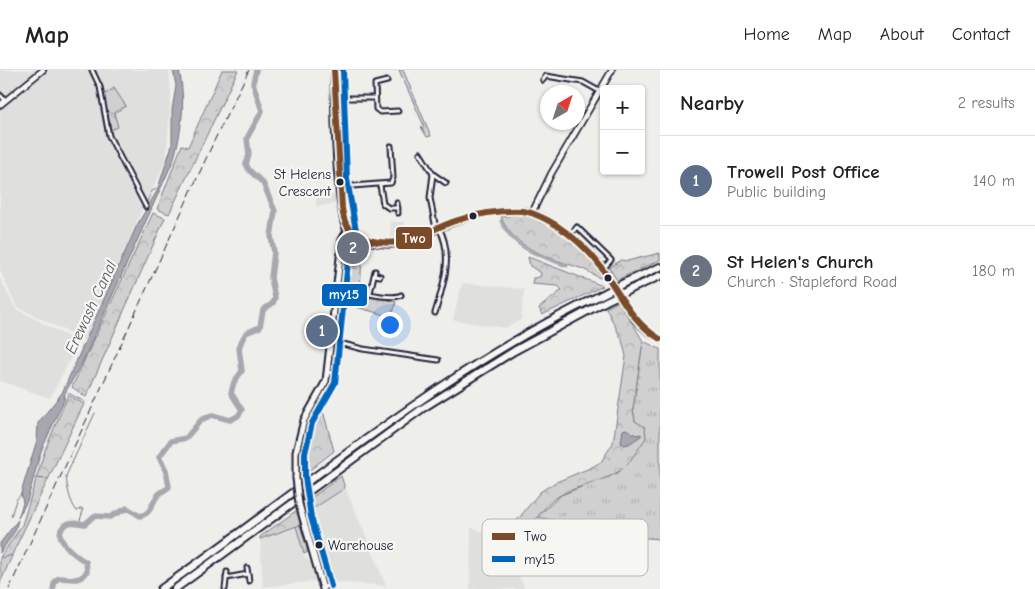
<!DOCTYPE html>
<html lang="en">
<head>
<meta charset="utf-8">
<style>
	body { margin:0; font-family:"Comic Neue",sans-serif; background:#f2f2f2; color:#202124 }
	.controls { position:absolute; right:15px; top:15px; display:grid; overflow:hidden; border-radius:5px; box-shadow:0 1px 4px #0004 }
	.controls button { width:45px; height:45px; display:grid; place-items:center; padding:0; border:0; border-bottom:1px solid #e0e0e0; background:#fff; color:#202124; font:25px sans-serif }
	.compass { position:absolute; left:540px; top:15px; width:45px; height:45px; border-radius:50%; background:#fff; box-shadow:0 1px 4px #0004; rotate:39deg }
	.you { position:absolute; left:389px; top:254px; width:18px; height:18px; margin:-12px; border:4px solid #fff; border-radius:50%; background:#1a73e8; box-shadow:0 0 0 8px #1a73e833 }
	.badge { display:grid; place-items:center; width:32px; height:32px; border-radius:50%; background:#111827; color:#fff; font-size:16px; font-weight:700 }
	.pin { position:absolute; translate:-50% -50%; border:2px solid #fff; box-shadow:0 1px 5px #0006 }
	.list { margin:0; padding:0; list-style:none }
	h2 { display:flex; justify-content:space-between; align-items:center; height:65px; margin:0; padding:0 20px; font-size:21px }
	h2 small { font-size:16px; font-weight:400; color:#757577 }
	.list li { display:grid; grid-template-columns:32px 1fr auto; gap:15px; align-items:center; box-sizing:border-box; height:90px; padding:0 20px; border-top:1px solid #e0e0e0 }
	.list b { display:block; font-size:19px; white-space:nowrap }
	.list p { margin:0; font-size:16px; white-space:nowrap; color:#757577 }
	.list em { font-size:16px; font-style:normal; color:#757577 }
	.map { position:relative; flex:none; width:660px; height:519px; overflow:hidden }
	header { display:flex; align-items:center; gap:30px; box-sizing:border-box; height:70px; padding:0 25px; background:#fff; border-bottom:1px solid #e0e0e0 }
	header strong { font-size:24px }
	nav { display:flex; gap:28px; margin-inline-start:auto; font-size:18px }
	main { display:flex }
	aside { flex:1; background:#fff }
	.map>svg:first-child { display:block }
</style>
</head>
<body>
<header>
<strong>Map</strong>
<nav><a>Home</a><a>Map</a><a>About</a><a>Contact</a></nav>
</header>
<main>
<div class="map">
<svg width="660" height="519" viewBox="0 0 660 519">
	<defs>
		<pattern id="grass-tufts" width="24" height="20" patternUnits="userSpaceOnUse" patternTransform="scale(1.25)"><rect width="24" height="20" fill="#d0d0d1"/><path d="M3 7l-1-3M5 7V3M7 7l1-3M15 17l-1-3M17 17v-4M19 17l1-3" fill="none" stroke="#b2b2b4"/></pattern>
		<pattern id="forest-crowns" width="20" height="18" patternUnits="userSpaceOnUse" patternTransform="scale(1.25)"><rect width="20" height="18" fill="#d0d0d1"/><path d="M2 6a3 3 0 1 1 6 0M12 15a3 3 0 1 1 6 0" fill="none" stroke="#b2b2b4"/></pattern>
		<pattern id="cemetery-stones" width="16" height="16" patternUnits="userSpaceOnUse" patternTransform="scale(1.25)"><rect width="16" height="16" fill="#d0d0d1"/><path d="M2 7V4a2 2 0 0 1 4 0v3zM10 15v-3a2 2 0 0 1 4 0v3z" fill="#b2b2b4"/></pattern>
	</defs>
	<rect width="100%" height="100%" fill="#eeeeeb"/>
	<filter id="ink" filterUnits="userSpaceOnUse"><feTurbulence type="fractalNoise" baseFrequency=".02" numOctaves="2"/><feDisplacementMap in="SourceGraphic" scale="10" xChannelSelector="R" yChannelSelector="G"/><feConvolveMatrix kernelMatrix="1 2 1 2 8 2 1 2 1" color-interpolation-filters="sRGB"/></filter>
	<g filter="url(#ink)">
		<!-- built -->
		<g fill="#dfdfde">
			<polygon points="0,0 169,0 171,23 166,92 143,137 85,271 16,236 0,200"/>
			<polygon points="336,125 337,134 316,136 316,127"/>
			<polygon points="391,152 404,152 405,169 390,171"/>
			<polygon points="0,208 15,238 68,267 73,275 73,284 50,328 0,311"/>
			<polygon points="462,213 524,219 521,250 505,258 453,250"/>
			<polygon points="345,418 370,475 386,516 324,511 318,491 319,485 307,443"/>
			<polygon points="296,456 305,488 312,493 318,511 263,517 260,469"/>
			<polygon points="471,457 491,466 512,489 525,519 470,519"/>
		</g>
		<!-- grass -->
		<g fill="url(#grass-tufts)" stroke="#797986">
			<polygon points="399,0 403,0 431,66 427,67 421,57 424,56"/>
			<polygon points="114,18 126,36 114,43 118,57 113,59 110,59 104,25"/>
			<polygon points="643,271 660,279 660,469 635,467 537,447 561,425 618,403 646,368 635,351 633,339"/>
			<polygon points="300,455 308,482 304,484 296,456"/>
			<polygon points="12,485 12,486 0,513 0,487"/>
		</g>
		<!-- forest -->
		<g fill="url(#forest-crowns)" stroke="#797986">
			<polygon points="222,0 238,0 169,144 157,139 182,75 188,77"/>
			<polygon points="153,143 165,148 86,327 72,317"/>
			<path d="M516,145c37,2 69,33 87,64 -7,-2 -13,-7 -20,-10 -32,-11 -69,-19 -82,-52z"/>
			<polygon points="660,183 660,190 617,210 609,198 621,190 627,191"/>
			<polygon points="528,187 603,216 542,245 539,238 562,220 558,216 532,214 533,208 540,207 541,203 530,196"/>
			<polygon points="371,225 396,232 392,247 356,237 357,231 368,234"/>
			<path d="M619,231l24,40 -10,68 2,12 10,6 1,11c-8,11 -18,29 -30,35 -19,11 -45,13 -63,27 -19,16 -27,39 -41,59l-21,-23 15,-2 34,-42 14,-9 36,-15 11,-6 12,-19 13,-87 -4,-16 -16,-32z"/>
			<polygon points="68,325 84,334 12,485 3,488 1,486 22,455 45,380"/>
			<path d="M320,330l14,51 -32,25 -2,-9 4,-3c0,-22 4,-45 16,-64z"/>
			<polygon points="341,406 345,418 305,444 303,434"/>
			<polygon points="297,440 300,455 260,469 260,467"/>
		</g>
		<!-- cemetery -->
		<polygon fill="url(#cemetery-stones)" stroke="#797986" points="348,173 363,174 360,219 342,216 345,174"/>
		<!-- water -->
		<g fill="#a7a7af" stroke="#727281">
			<path d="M173,0h6c7,30 3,62 -6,91l-91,202 -17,30 -1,7 -23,51 -14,50 -9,17 5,-15 -2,-10 16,-53 1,-17 24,-30 75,-168 20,-34 15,-46v-35l4,-24z"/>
			<polygon points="626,359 636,365 641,364 641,366 629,374 624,375 621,373 623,360"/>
			<polygon points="18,450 15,461 0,483 0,473"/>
		</g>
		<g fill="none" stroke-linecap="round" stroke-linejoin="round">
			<!-- stream -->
			<g stroke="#727281" stroke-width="1">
				<polyline points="146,134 152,121 158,118"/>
				<polyline points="68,323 85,332"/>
				<polyline points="35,408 48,409"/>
				<polyline points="11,446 16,430 22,423"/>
				<path d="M79,453l4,-12 -1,-3 -5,3c-7,-8 -10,-24 -11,-35l29,-63"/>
			</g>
			<!-- canal -->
			<path stroke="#a7a7af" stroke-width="3" d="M501,151c12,28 39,35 66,45"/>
			<!-- river -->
			<path stroke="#a7a7af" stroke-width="5.5" d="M53,519l2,-8 4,-3c12,0 21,5 28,-7l-1,-9c-10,-6 -41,-28 -17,-39 5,-2 12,1 16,1l9,-8 16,1 17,-9 13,8c13,-3 11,-14 19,-22 3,-3 7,-4 10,-7l-3,-17 -7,-13 12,-16 15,-3 15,-18 11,-5 18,5 8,-4 4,-6 -11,-17 3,-11 8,-11 -3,-23 3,-8 4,-7 14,-6 3,-17 10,-7 2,-5 -4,-20 3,-26 -3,-16 4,-25 -12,-28 -14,-13 -3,-6 3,-9 -2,-17 15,-27 -9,-28 3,-13"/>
			<defs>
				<g id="minor">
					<polyline points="92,0 100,17 109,66 146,137"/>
					<polyline points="543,10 546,6 583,12 599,21"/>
					<polyline points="387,11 375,14 376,39 380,42 398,41"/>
					<polyline points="0,25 5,30"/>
					<polyline points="335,28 375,28"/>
					<polyline points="420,83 433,104 430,128 436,159"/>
					<polyline points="433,104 446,113"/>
					<polyline points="380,115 383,134 389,138 398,138"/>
					<polyline points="340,117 391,113 393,108 391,76"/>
					<polyline points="397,133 398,143"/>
					<polyline points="570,165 577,157 611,190 603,199"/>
					<polyline points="375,205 380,206"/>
					<path d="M338,218c14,2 54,13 63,7"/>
					<polyline points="370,223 375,201"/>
					<path d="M435,243c8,-27 19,-58 4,-85"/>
					<polyline points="331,271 363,279 438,290"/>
					<polyline points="327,303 333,302 341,236 336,234"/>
					<polyline points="247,498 249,511"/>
					<polyline points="226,508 248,504"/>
					<polyline points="323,517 329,516 330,519"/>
					<polyline points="225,519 227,502"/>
				</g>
				<g id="tertiary">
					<polyline points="0,35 43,0"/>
					<polyline points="532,143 551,104 612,0"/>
				</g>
				<g id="primary">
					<path d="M334,0c0,27 2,143 13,161"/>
					<path d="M347,161c7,6 16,8 24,11 34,9 56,-11 86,-21 21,-7 47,-12 68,-10 12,2 21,8 31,14 18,12 35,27 47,44 18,27 27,54 57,70"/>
					<polyline points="296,408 296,382 304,350 326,311 342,170 347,161"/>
					<polyline points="299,434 323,519"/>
				</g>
				<g id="motorway">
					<polyline points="626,212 660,197"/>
					<polyline points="631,219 660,206"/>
					<path d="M161,519c145,-101 279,-218 440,-294"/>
					<polyline points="175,519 423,338 514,281 606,231"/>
				</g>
			</defs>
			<!-- minor casing -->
			<use href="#minor" stroke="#22223b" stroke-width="7"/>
			<!-- tertiary casing -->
			<use href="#tertiary" stroke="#22223b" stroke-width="8"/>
			<!-- primary casing -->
			<use href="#primary" stroke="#22223b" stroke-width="9"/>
			<!-- motorway casing -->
			<use href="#motorway" stroke="#22223b" stroke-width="10"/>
			<!-- minor -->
			<use href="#minor" stroke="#f6f6f2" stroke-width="3"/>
			<!-- tertiary -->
			<use href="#tertiary" stroke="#f6f6f2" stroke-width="4.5"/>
			<!-- primary -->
			<use href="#primary" stroke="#f6f6f2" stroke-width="5"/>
			<!-- motorway -->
			<use href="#motorway" stroke="#f6f6f2" stroke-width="6"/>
			<!-- rail -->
			<polyline stroke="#22223b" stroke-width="1" stroke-dasharray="8 4" stroke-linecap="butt" points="9,519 215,69 249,0"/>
			<defs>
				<polyline id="primary-bridge" points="296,408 299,434"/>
				<g id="motorway-bridge">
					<polyline points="601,225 626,212"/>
					<polyline points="606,231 631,219"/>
				</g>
			</defs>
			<!-- primary-bridge casing -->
			<use href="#primary-bridge" stroke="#22223b" stroke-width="9" stroke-linecap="butt"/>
			<!-- motorway-bridge casing -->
			<use href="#motorway-bridge" stroke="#22223b" stroke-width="10" stroke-linecap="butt"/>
			<!-- primary-bridge -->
			<use href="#primary-bridge" stroke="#f6f6f2" stroke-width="5"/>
			<!-- motorway-bridge -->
			<use href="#motorway-bridge" stroke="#f6f6f2" stroke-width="6"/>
			<defs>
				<path id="bus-1" d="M334,0l8,138c2,17 8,28 26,32 38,10 56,-9 90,-20 20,-6 43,-10 64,-9 12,1 24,8 34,14 18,12 35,27 47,45 18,26 29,52 57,69"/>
				<polyline id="bus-2" points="331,516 311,447 305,407 305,383 312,353 335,313 350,173 356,161 347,109 343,0"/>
			</defs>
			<!-- bus-1 casing -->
			<use href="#bus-1" stroke="#f6f6f2" stroke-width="10"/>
			<!-- bus-2 casing -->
			<use href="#bus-2" stroke="#f6f6f2" stroke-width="10"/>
			<!-- bus-1 -->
			<use href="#bus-1" stroke="#7a4b2a" stroke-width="6"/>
			<!-- bus-2 -->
			<use href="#bus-2" stroke="#0065bd" stroke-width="6"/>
		</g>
	</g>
	<!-- markers -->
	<g fill="#22223b" stroke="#f6f6f2" stroke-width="2">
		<circle cx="340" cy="112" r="4.5"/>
		<circle cx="473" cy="146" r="4.5"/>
		<circle cx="608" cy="208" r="4.5"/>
		<circle cx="319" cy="475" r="4.5"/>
	</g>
	<g text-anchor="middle" stroke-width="4.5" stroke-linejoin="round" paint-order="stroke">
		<!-- bus labels -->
		<g font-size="14" fill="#22223b" stroke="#f6f6f2" text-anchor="end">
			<text x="331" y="109">St Helens<tspan x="331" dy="17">Crescent</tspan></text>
			<text x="328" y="480" text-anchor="start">Warehouse</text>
		</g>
		<!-- water labels -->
		<g font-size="16" font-style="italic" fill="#575769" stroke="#f6f6f2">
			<text transform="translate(90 237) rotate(-65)" y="6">Erewash Canal</text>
		</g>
	</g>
	<!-- legend -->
	<rect x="482" y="449" width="166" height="57" rx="8" fill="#f6f6f2" stroke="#b6b6bb" stroke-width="1"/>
	<rect x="492" y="463" width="23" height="7" fill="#7a4b2a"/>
	<rect x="492" y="486" width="23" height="6" fill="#0065bd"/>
	<g font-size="14" fill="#22223b">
		<text x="524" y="471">Two</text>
		<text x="524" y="494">my15</text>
	</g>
	<g stroke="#f6f6f2" stroke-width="2">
		<rect x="395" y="156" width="38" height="24" rx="5" fill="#7a4b2a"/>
		<rect x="321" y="213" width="47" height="24" rx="5" fill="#0065bd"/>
	</g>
	<g font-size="14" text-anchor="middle" font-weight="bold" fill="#fff">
		<text x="414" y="173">Two</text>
		<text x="344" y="229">my15</text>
	</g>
</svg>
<div class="controls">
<button>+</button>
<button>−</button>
</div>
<svg class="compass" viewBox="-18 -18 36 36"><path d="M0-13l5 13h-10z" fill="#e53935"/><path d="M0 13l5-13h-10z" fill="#757577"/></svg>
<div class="you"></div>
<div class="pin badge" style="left:322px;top:261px;background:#5c6f8a">1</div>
<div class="pin badge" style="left:353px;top:178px;background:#6b7280">2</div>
</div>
<aside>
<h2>Nearby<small>2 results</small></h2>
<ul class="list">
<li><span class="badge" style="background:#5c6f8a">1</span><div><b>Trowell Post Office</b><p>Public building</p></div><em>140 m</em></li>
<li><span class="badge" style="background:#6b7280">2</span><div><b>St Helen's Church</b><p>Church · Stapleford Road</p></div><em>180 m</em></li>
</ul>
</aside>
</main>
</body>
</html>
